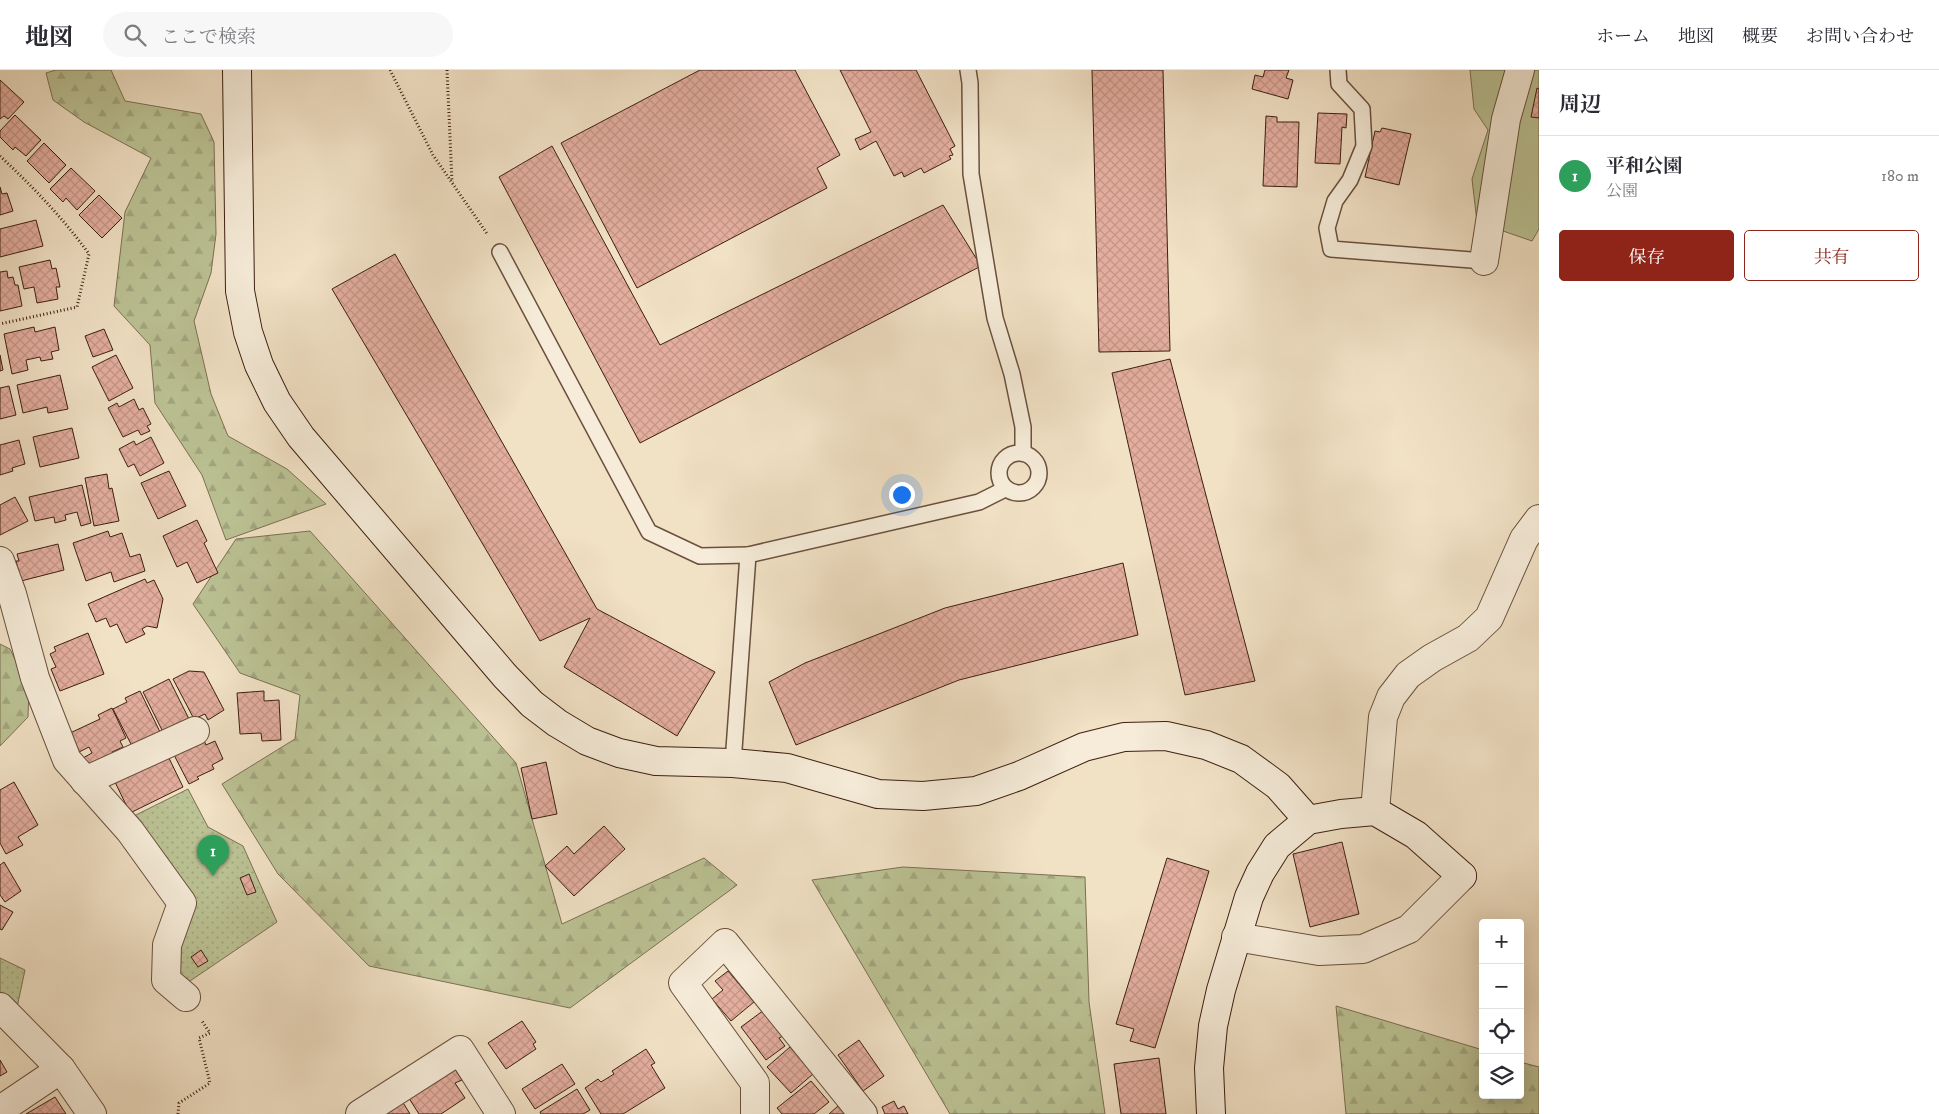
<!DOCTYPE html>
<html lang="ja">
<head>
<meta charset="utf-8">
<style>
	body { margin:0; font-family:"IM FELL DW Pica","Noto Serif JP",serif; background:#f7f7f7; color:#2b2b33 }
	.controls { position:absolute; right:15px; bottom:15px; display:grid; overflow:hidden; border-radius:5px; box-shadow:0 5px 20px #0002 }
	.controls button { width:45px; height:45px; display:grid; place-items:center; padding:0; border:0; border-bottom:1px solid #e1e1e2; background:#fff; color:#2b2b33; font:25px sans-serif }
	.you { position:absolute; left:901px; top:424px; width:18px; height:18px; margin:-12px; border:4px solid #fff; border-radius:50%; background:#1a73e8; box-shadow:0 0 0 8px #1a73e833 }
	.badge { display:grid; place-items:center; width:32px; height:32px; border-radius:50%; background:#8f2418; color:#fff; font-size:16px; font-weight:700 }
	.pin { position:absolute; translate:-50% -41px; filter:drop-shadow(0 1px 2px #0008) }
	.pin::after { content:''; position:absolute; top:26px; width:18px; height:15px; background:inherit; clip-path:polygon(0 0,100% 0,50% 100%) }
	.list { margin:0; padding:0; list-style:none }
	h2 { display:flex; justify-content:space-between; align-items:center; height:65px; margin:0; padding:0 20px; font-size:21px }
	h2 small { font-size:16px; font-weight:400; color:#7c7c81 }
	.list li { display:grid; grid-template-columns:32px 1fr auto; gap:15px; align-items:center; box-sizing:border-box; height:80px; padding:0 20px; border-top:1px solid #e1e1e2 }
	.list b { display:block; font-size:19px; white-space:nowrap }
	.list p { margin:0; font-size:16px; white-space:nowrap; color:#7c7c81 }
	.list em { font-size:16px; font-style:normal; color:#7c7c81 }
	.actions { display:flex; gap:10px; padding:15px 20px }
	.actions a { flex:1; padding:11px 0; border:1px solid #8f2418; border-radius:5px; text-align:center; font-size:18px; color:#8f2418 }
	.actions .main { background:#8f2418; color:#fff }
	.icon { flex:none; width:28px; height:28px; fill:none; stroke:currentColor; stroke-width:2; stroke-linecap:round; stroke-linejoin:round }
	.map { position:relative; flex:none; width:1539px; height:1044px; overflow:hidden }
	header { display:flex; align-items:center; gap:30px; box-sizing:border-box; height:70px; padding:0 25px; background:#fff; border-bottom:1px solid #e1e1e2 }
	header strong { font-size:24px }
	nav { display:flex; gap:28px; margin-inline-start:auto; font-size:18px }
	.search { width:350px; height:45px; background:#f7f7f7; display:flex; align-items:center; gap:12px; box-sizing:border-box; padding:0 18px; border-radius:28px; color:#7c7c81; font-size:19px }
	main { display:flex }
	aside { flex:1; background:#fff }
	.map>svg:first-child { display:block }
</style>
</head>
<body>
<header>
<strong>地図</strong>
<div class="search"><svg class="icon" aria-label="search" viewBox="0 0 24 24"><circle cx="10" cy="10" r="6"/><path d="M15 15l6 6"/></svg>ここで検索</div>
<nav><a>ホーム</a><a>地図</a><a>概要</a><a>お問い合わせ</a></nav>
</header>
<main>
<div class="map">
<svg width="1539" height="1044" viewBox="0 0 1539 1044">
	<defs>
		<pattern id="forest-firs" width="22" height="20" patternUnits="userSpaceOnUse" patternTransform="scale(1.25)"><rect width="22" height="20" fill="#bbc294"/><path d="M5 1l3.5 6h-7zM16 11l3.5 6h-7z" fill="#a2a67f"/></pattern>
		<pattern id="park-dots" width="8" height="8" patternUnits="userSpaceOnUse" patternTransform="scale(1.25)"><rect width="8" height="8" fill="#bbc294"/><path d="M2 2h.1M6 6h.1" fill="none" stroke="#a2a67f" stroke-width="1.8" stroke-linecap="round"/></pattern>
		<pattern id="building-cross-hatch" width="8" height="8" patternUnits="userSpaceOnUse" patternTransform="scale(1.25)"><rect width="8" height="8" fill="#e4ae9f"/><path d="M0 0l8 8M0 8l8-8" fill="none" stroke="#c49588"/></pattern>
	</defs>
	<rect width="100%" height="100%" fill="#f1e1c5"/>
	<filter id="stains"><feTurbulence type="fractalNoise" baseFrequency=".004" numOctaves="4"/><feColorMatrix values="0 0 0 0 .2 0 0 0 0 .09 0 0 0 0 .02 0 0 0 .5 -.17"/></filter>
	<radialGradient id="worn" r=".72"><stop offset=".6" stop-color="#630" stop-opacity="0"/><stop offset="1" stop-color="#630" stop-opacity=".3"/></radialGradient>
	<!-- grass -->
	<polygon fill="#bbc294" stroke="#7c7052" points="1470,0 1539,0 1539,159 1532,171 1477,152 1472,109 1488,60 1474,39"/>
	<!-- forest -->
	<g fill="url(#forest-firs)" stroke="#7c7052">
		<polygon points="56,0 111,0 125,31 201,44 214,72 216,164 211,203 194,251 211,324 228,366 287,399 326,434 226,470 202,405 155,333 150,275 114,236 125,142 151,88 84,52 53,30 46,3"/>
		<polygon points="310,461 516,693 562,854 704,788 737,815 570,938 369,896 278,804 222,714 295,669 300,625 240,603 193,534 236,469"/>
		<polygon points="0,574 10,579 29,618 28,647 0,676"/>
		<polygon points="903,797 1085,807 1089,932 1105,1044 950,1044 812,810"/>
		<polygon points="1336,936 1483,980 1483,1025 1520,1025 1520,992 1539,997 1539,1044 1346,1044"/>
	</g>
	<!-- park -->
	<g fill="url(#park-dots)" stroke="#7c7052">
		<polygon points="188,719 208,757 243,776 277,852 187,913 177,908 173,889 191,835 128,749"/>
		<polygon points="0,888 25,900 16,942 0,925"/>
	</g>
	<!-- building -->
	<g fill="url(#building-cross-hatch)" stroke="#3d1f11">
		<polygon points="700,0 795,0 840,85 817,98 827,118 637,218 561,73"/>
		<polygon points="840,0 916,0 955,76 950,79 953,85 949,86 951,89 924,103 921,98 904,107 902,102 894,106 876,71 860,80 855,69 871,62"/>
		<polygon points="1092,0 1163,0 1170,281 1099,282"/>
		<polygon points="1265,0 1289,0 1286,8 1293,10 1288,29 1252,19 1255,5 1263,7"/>
		<polygon points="0,10 24,32 8,49 4,46 0,49"/>
		<polygon points="1537,18 1539,19 1539,48 1531,47"/>
		<polygon points="1318,43 1347,44 1346,58 1342,57 1340,94 1315,93"/>
		<polygon points="15,45 41,70 26,86 15,77 13,80 0,67 0,61"/>
		<polygon points="1266,46 1277,47 1277,52 1299,52 1297,117 1263,116"/>
		<polygon points="1382,58 1411,64 1399,115 1365,107 1375,61 1380,62"/>
		<polygon points="44,73 66,95 49,113 27,91"/>
		<polygon points="552,76 660,275 943,135 981,196 640,373 499,107"/>
		<polygon points="71,98 95,121 77,140 66,128 63,132 50,119"/>
		<polygon points="0,117 2,124 7,123 13,141 0,145"/>
		<polygon points="99,125 122,148 102,168 79,145"/>
		<polygon points="36,150 43,176 0,187 0,159"/>
		<polygon points="395,184 597,539 715,602 677,666 564,597 590,548 540,571 332,219"/>
		<polygon points="50,190 52,199 56,198 60,217 56,217 58,229 37,233 34,217 24,219 19,197"/>
		<polygon points="7,201 8,208 13,207 15,215 18,215 22,236 0,241 0,202"/>
		<polygon points="34,257 35,262 55,257 59,280 51,282 53,289 41,291 40,287 26,290 28,300 12,304 4,264"/>
		<polygon points="104,259 113,280 93,287 85,266"/>
		<polygon points="0,285 3,300 0,301"/>
		<polygon points="116,285 133,318 109,331 92,297"/>
		<polygon points="1170,289 1255,611 1185,625 1112,303"/>
		<polygon points="60,305 68,339 48,343 47,337 23,343 17,315"/>
		<polygon points="9,316 16,345 0,349 0,318"/>
		<polygon points="134,329 139,340 143,338 151,354 147,356 150,361 141,365 138,360 123,367 108,338 117,333 119,337"/>
		<polygon points="72,358 79,388 40,397 33,367"/>
		<polygon points="151,367 164,393 140,406 134,394 128,397 119,379 134,371 136,375"/>
		<polygon points="19,370 25,394 12,398 13,401 0,405 0,375"/>
		<polygon points="169,401 186,436 158,449 141,413"/>
		<polygon points="107,404 109,419 112,418 119,451 94,456 85,408"/>
		<polygon points="82,415 91,453 81,456 77,442 65,445 66,450 55,453 54,447 35,451 29,427"/>
		<polygon points="15,427 28,451 0,465 0,435"/>
		<polygon points="197,450 207,471 204,473 218,503 197,513 187,492 177,497 163,466"/>
		<polygon points="108,461 110,467 122,463 130,487 140,484 145,501 114,512 111,502 86,511 73,473"/>
		<polygon points="58,474 64,500 21,511 16,491 19,491 17,484"/>
		<polygon points="1123,493 1138,565 959,610 796,675 769,612 805,593 945,538"/>
		<polygon points="145,509 147,513 154,510 163,529 157,558 147,556 142,559 145,564 126,573 117,554 110,557 106,548 96,552 88,534"/>
		<polygon points="88,563 104,604 60,621 51,599 56,597 50,584 56,581 54,577"/>
		<polygon points="189,601 204,602 224,640 208,650 205,644 194,649 173,609"/>
		<polygon points="169,609 189,649 163,662 143,622"/>
		<polygon points="140,621 161,664 133,678 113,639 127,632 125,628"/>
		<polygon points="264,621 264,631 279,630 281,670 262,671 261,663 240,664 237,623"/>
		<polygon points="112,638 126,668 120,671 123,677 112,682 117,691 89,700 83,688 92,683 89,677 77,683 68,664 100,649 98,645"/>
		<polygon points="203,668 206,675 215,671 223,689 212,695 214,699 197,707 199,709 189,714 173,683"/>
		<polygon points="167,684 183,717 130,743 114,710"/>
		<polygon points="546,692 557,744 532,749 521,698"/>
		<polygon points="14,712 38,755 18,767 23,775 6,784 0,773 0,720"/>
		<polygon points="604,756 625,779 574,826 545,796 567,776 574,784"/>
		<polygon points="1342,772 1359,844 1310,857 1293,784"/>
		<polygon points="1167,788 1209,801 1155,978 1130,971 1134,959 1116,954"/>
		<polygon points="4,792 21,821 5,832 0,825 0,795"/>
		<polygon points="249,804 256,822 247,825 240,808"/>
		<polygon points="0,835 13,842 2,860 0,859"/>
		<polygon points="201,880 208,891 198,897 191,887"/>
		<polygon points="728,901 754,932 731,951 712,929 723,920 715,911"/>
		<polygon points="764,940 783,966 779,968 785,976 766,990 741,957"/>
		<polygon points="522,951 536,972 533,974 536,979 506,999 488,973"/>
		<polygon points="859,970 884,1006 863,1021 838,985"/>
		<polygon points="790,977 813,1004 791,1023 767,997"/>
		<polygon points="646,979 655,993 651,995 665,1018 623,1044 601,1044 585,1018 598,1009 601,1012 614,1004 612,1001"/>
		<polygon points="1159,988 1166,1044 1121,1044 1114,994"/>
		<polygon points="0,990 7,1002 0,1006"/>
		<polygon points="451,993 462,1010 455,1013 465,1028 441,1044 419,1044 405,1022"/>
		<polygon points="562,994 575,1014 535,1039 522,1019"/>
		<polygon points="811,1011 829,1032 814,1044 782,1044 777,1038"/>
		<polygon points="577,1019 590,1040 583,1044 541,1044 540,1042"/>
		<polygon points="55,1027 66,1044 26,1044"/>
		<polygon points="402,1031 410,1044 372,1044"/>
		<polygon points="894,1031 898,1039 904,1036 908,1044 885,1044 882,1037"/>
		<polygon points="838,1036 845,1044 829,1044"/>
	</g>
	<g fill="none" stroke-linecap="round" stroke-linejoin="round">
		<defs>
			<g id="lane">
				<polyline points="968,0 970,13 971,104 995,248 1012,304 1023,357 1023,383"/>
				<polyline points="1338,0 1339,14 1362,39 1364,76 1350,110 1335,131 1327,158 1331,179 1484,191"/>
				<polyline points="500,182 649,462 700,486 748,485"/>
				<circle cx="1019" cy="403" r="20"/>
				<polyline points="733,693 748,485 979,432 1005,419"/>
			</g>
			<g id="street">
				<polyline points="1484,191 1506,49 1520,0"/>
				<polyline points="0,491 12,524 35,608 67,690 130,761 182,833 167,875 166,910 186,927"/>
				<polyline points="85,711 195,661"/>
				<polyline points="1375,741 1383,647 1391,627 1408,605 1432,588 1468,568 1489,548 1524,469 1539,449"/>
				<polyline points="1236,867 1319,881 1363,879 1409,859 1462,806"/>
				<polyline points="0,937 61,999 92,1044"/>
				<polyline points="0,1040 61,999"/>
				<polyline points="360,1044 460,980 501,1044"/>
				<polyline points="755,1044 755,1013 683,913 725,873 863,1044"/>
			</g>
			<g id="secondary">
				<polyline points="237,0 240,221 248,262 259,295 277,332 301,367 505,606 532,634 557,653 587,671 619,683 656,691 733,693 787,698 878,724 923,726 976,721 1019,706 1084,677 1124,667 1166,666 1206,675 1241,689 1278,716 1308,750"/>
				<polyline points="1211,1044 1209,998 1213,956 1221,920 1249,827 1260,803 1277,776 1308,750 1341,744 1375,741 1416,765 1462,806"/>
			</g>
		</defs>
		<!-- lane casing -->
		<use href="#lane" stroke="#6a503e" stroke-width="18"/>
		<!-- street casing -->
		<use href="#street" stroke="#6a503e" stroke-width="30"/>
		<!-- secondary casing -->
		<use href="#secondary" stroke="#3d1f11" stroke-width="30"/>
		<!-- path -->
		<g stroke="#3d1f11" stroke-width="3" stroke-dasharray="1 2.5" stroke-linecap="butt">
			<polyline points="390,0 433,85 488,165"/>
			<polyline points="447,0 452,112"/>
			<path d="M0,86c33,31 63,62 89,98l-12,53 -77,17"/>
			<polyline points="178,1044 179,1033 210,1013 199,968 210,963 202,951"/>
		</g>
		<!-- lane -->
		<use href="#lane" stroke="#f6ecd9" stroke-width="15"/>
		<!-- street -->
		<use href="#street" stroke="#f6ecd9" stroke-width="28"/>
		<!-- secondary -->
		<use href="#secondary" stroke="#f6ecd9" stroke-width="28"/>
	</g>
	<rect width="100%" height="100%" filter="url(#stains)"/>
	<rect width="100%" height="100%" fill="url(#worn)"/>
</svg>
<div class="controls">
<button>+</button>
<button>−</button>
<button><svg class="icon" aria-label="locate" viewBox="0 0 24 24"><circle cx="12" cy="12" r="6"/><path d="M12 2v4M12 18v4M2 12h4M18 12h4"/></svg></button>
<button><svg class="icon" aria-label="layers" viewBox="0 0 24 24"><path d="M12 4l9 5-9 5-9-5zM3 14l9 5 9-5"/></svg></button>
</div>
<div class="you"></div>
<div class="pin badge" style="left:213px;top:806px;background:#2e9e5b">1</div>
</div>
<aside>
<h2>周辺<small></small></h2>
<ul class="list">
<li><span class="badge" style="background:#2e9e5b">1</span><div><b>平和公園</b><p>公園</p></div><em>180 m</em></li>
</ul>
<div class="actions"><a class="main">保存</a><a>共有</a></div>
</aside>
</main>
</body>
</html>
